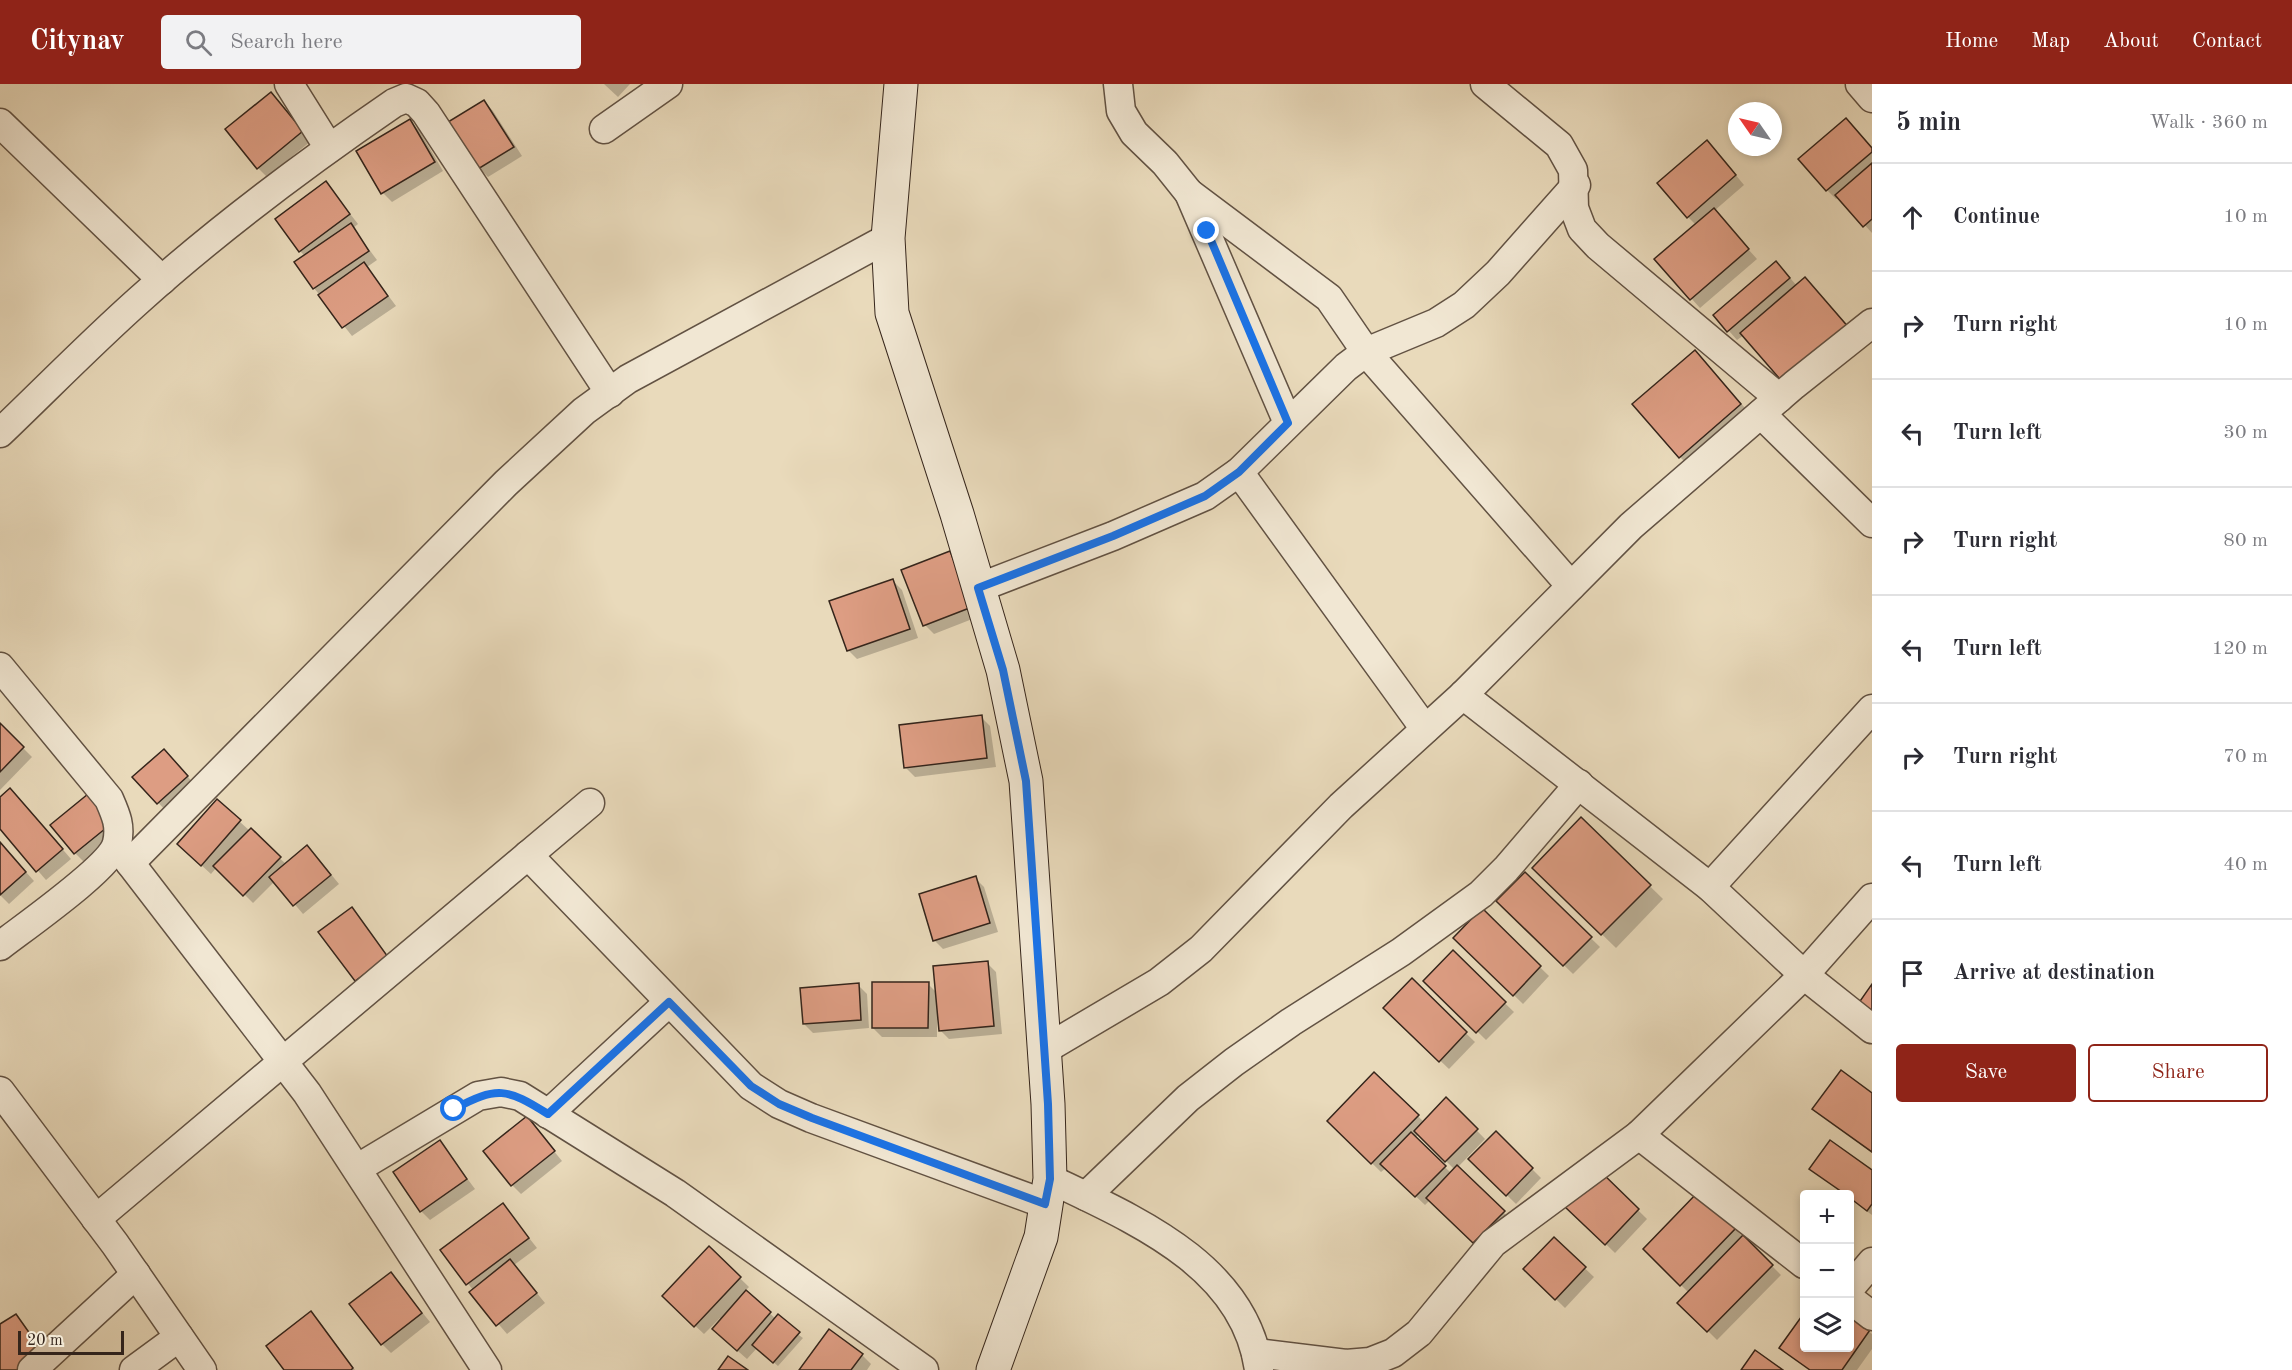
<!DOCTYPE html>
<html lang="en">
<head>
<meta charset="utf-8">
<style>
	body { margin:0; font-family:"Old Standard TT",serif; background:#f2f2f3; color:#2b2b33 }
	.controls { position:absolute; right:18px; bottom:18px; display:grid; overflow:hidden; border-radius:6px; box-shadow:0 3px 9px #0003 }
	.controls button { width:54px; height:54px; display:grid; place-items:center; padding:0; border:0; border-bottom:2px solid #e1e1e2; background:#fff; color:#2b2b33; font:30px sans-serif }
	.compass { position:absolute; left:1728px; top:18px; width:54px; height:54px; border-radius:50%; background:#fff; box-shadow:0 3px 9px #0003; rotate:304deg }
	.scale { position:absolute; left:18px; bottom:15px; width:106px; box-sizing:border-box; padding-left:6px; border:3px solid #35251b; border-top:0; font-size:16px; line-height:21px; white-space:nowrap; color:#35251b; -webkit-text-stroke:4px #f1e7d3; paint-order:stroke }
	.stop { position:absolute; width:18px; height:18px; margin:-14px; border:4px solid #1a73e8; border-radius:50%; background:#fff }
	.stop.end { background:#1a73e8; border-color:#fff; box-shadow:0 2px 6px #0008 }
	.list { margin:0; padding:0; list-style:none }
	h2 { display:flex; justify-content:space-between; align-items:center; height:78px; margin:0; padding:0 24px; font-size:26px }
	h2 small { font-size:20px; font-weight:400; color:#7c7c81 }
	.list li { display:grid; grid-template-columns:39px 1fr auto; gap:18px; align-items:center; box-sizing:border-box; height:108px; padding:0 24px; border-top:2px solid #e1e1e2 }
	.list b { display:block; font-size:22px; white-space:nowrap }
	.list em { font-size:20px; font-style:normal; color:#7c7c81 }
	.actions { display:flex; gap:12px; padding:18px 24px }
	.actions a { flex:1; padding:14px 0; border:2px solid #8f2418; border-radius:6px; text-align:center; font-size:21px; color:#8f2418 }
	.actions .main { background:#8f2418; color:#fff }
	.icon { flex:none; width:33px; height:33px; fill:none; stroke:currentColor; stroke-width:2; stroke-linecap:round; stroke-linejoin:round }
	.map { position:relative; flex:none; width:1872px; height:1286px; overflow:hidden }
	header { display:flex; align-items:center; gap:36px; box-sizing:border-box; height:84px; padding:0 30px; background:#8f2418; color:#fff }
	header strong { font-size:28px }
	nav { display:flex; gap:33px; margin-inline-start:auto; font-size:21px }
	.search { width:420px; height:54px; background:#f2f2f3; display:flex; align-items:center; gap:15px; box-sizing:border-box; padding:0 21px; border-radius:6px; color:#7c7c81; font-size:22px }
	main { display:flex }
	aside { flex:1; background:#fff }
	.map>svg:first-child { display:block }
</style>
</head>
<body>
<header>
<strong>Citynav</strong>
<div class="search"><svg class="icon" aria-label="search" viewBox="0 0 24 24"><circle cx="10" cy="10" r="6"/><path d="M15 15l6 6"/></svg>Search here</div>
<nav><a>Home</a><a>Map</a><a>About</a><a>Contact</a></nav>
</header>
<main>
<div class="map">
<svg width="1872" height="1286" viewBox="0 0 1872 1286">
	<rect width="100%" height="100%" fill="#e9dabb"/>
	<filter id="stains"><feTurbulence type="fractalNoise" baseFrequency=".00333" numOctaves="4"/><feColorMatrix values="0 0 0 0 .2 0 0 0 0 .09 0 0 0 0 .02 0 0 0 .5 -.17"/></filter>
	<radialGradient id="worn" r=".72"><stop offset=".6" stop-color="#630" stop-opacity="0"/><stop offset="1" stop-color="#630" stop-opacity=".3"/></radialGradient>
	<!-- shadow -->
	<g fill="#0003" fill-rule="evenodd">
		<polygon points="604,0 630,0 618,13"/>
		<polygon points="271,10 311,57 267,93 258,84"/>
		<polygon points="484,17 493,27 522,72 488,93 479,84"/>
		<polygon points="410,37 419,46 443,87 392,118 383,109"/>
		<polygon points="1872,65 1872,149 1839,113 1836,115 1827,106 1800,75"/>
		<polygon points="1716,67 1744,101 1714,127 1757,175 1700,224 1657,176 1696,141 1688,133"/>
		<polygon points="326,99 358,140 353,144 377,176 367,183 396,222 352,252 314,204 305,172 300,167"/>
		<polygon points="1785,188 1797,202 1805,195 1862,259 1744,251 1737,256 1715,231"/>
		<polygon points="1695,268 1754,334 1693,386 1680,373"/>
		<polygon points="950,468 959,477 980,532 934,550 925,541"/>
		<polygon points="893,497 902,506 918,554 857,575 848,566"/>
		<polygon points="981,633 990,642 996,683 915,693 906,684"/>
		<polygon points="0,641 32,673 0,706"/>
		<polygon points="173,676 196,702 167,728 134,693"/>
		<polygon points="87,712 119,749 84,778 75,769"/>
		<polygon points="0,715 19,715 71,775 46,796 0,743"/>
		<polygon points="217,717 286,780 316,772 339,800 303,830 275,797 253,819 217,783 211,790 188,769"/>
		<polygon points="1581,735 1663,815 1616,864 1534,784"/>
		<polygon points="0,759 34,797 9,820 0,811"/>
		<polygon points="1525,790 1600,863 1573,890 1498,817"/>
		<polygon points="975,794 984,803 998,848 943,865 934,856"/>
		<polygon points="351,825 396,883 365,905 356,896"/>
		<polygon points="1482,827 1549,892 1523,920 1455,854"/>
		<polygon points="1453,869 1514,928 1486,956 1426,897"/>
		<polygon points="987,879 996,888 1002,950 949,955 940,946 939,936 937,936 937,953 882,953 873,944 928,900 936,908"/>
		<polygon points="1412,897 1475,958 1449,985 1385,924"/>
		<polygon points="858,901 867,910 869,944 813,949 804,940"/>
		<path d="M1374,990l50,48 22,-23 39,40 -27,28 54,54 -29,30 -53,-51 -5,5 -39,-37 -5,4 -52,-51zM1419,1050l36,36 -4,3 -36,-35z"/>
		<polygon points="1872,1011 1872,1069 1814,1025"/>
		<polygon points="527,1034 562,1077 521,1110 512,1101"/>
		<polygon points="1496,1049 1541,1094 1516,1120 1470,1075"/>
		<polygon points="440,1058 475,1105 430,1136 421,1127"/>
		<polygon points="1811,1085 1872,1088 1872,1131 1850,1115 1850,1110 1843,1110"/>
		<polygon points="1599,1088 1647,1135 1615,1169 1567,1122"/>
		<polygon points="503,1121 537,1164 514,1181 545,1219 507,1250 471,1208 473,1206 442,1166"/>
		<polygon points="1735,1145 1781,1191 1717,1256 1680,1219 1689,1209 1645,1165"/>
		<polygon points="1554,1155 1594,1193 1565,1224 1525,1185"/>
		<polygon points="709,1164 749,1203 745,1207 776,1235 803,1254 778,1282 757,1264 747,1275 723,1254 720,1234 704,1250 673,1221"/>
		<polygon points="391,1190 430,1238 391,1269 382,1260"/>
		<polygon points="311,1229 320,1238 355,1286 285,1286"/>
		<polygon points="16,1232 48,1274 35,1286 0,1286 0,1242"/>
		<polygon points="1804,1232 1804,1264 1850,1264 1850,1233 1872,1250 1872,1265 1857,1286 1809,1286 1781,1264"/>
		<polygon points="862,1271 871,1280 867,1286 801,1286"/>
	</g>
	<!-- building -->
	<g fill="#dd9d83" stroke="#35251b" stroke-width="1.5">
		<polygon points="271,8 303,47 257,85 225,45"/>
		<polygon points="484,16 514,63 478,85 448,38"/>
		<polygon points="1846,34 1872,64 1872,68 1826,107 1798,75"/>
		<polygon points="410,35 435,78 381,110 356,67"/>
		<polygon points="1707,56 1736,91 1687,134 1657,99"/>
		<polygon points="1872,79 1872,135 1863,143 1835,111"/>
		<polygon points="326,97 350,130 299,168 275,135"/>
		<polygon points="1714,124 1749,165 1690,216 1654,175"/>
		<polygon points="351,139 369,167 313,205 294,178"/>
		<polygon points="1776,177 1790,194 1727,248 1713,231"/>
		<polygon points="364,178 388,212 342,244 318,211"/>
		<polygon points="1805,193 1850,245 1785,301 1740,249"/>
		<polygon points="1695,266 1741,320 1679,374 1632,320"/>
		<polygon points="950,467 972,523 923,542 901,486"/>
		<polygon points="893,495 910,545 847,567 829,517"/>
		<polygon points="982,631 987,674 904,684 899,641"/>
		<polygon points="0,639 24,663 0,688"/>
		<polygon points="164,665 188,692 157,720 132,693"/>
		<polygon points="10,704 63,765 36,788 0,745 0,713"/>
		<polygon points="88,710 111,740 74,770 50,741"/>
		<polygon points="217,715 241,736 201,782 177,760"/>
		<polygon points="1581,733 1651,801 1601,851 1532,784"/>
		<polygon points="251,744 281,773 243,812 213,782"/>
		<polygon points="0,758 26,788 0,811"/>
		<polygon points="307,761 331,791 293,822 269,793"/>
		<polygon points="1525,788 1592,853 1563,882 1496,817"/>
		<polygon points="976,792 990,839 933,857 919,810"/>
		<polygon points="352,823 388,873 355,897 318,848"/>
		<polygon points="1482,824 1541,882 1513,912 1453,854"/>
		<polygon points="1453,866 1506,918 1476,949 1423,897"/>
		<polygon points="988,877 994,942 939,947 933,882"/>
		<polygon points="1412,894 1467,948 1439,978 1383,924"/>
		<polygon points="872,898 929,898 928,944 872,944"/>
		<polygon points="859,899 861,936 803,940 800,904"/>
		<polygon points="1872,900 1872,930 1858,920"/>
		<polygon points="1841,986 1872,1009 1872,1068 1812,1025"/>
		<polygon points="1374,988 1419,1031 1371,1080 1327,1037"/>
		<polygon points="1446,1013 1478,1045 1445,1078 1414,1047"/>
		<polygon points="527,1032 555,1067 511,1102 483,1067"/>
		<polygon points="1496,1047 1533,1084 1506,1112 1468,1075"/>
		<polygon points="1411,1048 1446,1082 1415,1113 1380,1080"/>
		<polygon points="440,1056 467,1095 420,1128 393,1088"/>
		<polygon points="1830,1056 1872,1086 1872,1120 1867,1127 1850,1114 1850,1110 1845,1110 1809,1085"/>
		<polygon points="1457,1081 1505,1127 1473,1159 1426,1114"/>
		<polygon points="1599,1086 1639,1125 1605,1161 1564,1122"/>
		<polygon points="1698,1108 1736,1144 1680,1202 1643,1165"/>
		<polygon points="503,1119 529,1154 466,1201 440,1166"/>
		<polygon points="1743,1151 1773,1181 1707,1248 1677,1219"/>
		<polygon points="1554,1153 1586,1183 1555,1216 1523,1185"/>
		<polygon points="709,1162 741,1193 694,1243 662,1212"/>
		<polygon points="510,1175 537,1209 496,1242 469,1208"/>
		<polygon points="391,1188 422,1229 381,1261 349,1220"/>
		<polygon points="746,1206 771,1228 737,1267 712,1245"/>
		<polygon points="311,1227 353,1284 351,1286 284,1286 266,1262"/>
		<polygon points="1804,1229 1804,1264 1850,1264 1850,1232 1870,1246 1842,1286 1810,1286 1779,1264"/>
		<polygon points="16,1230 40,1264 17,1286 0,1286 0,1240"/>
		<polygon points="778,1230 800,1248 773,1279 752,1261"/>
		<polygon points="829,1245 863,1270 851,1286 799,1286"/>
		<polygon points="1755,1266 1783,1286 1741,1286"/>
		<polygon points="728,1272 748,1286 718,1286"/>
	</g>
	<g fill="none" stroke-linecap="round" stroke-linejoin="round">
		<defs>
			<g id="street">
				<polyline points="289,0 329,64"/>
				<polyline points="1118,0 1121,27 1134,49 1165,79 1189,109 1288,339"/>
				<polyline points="1485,0 1559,61 1573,86 1574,124 1582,145 1598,162 1779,314"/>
				<polyline points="1860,0 1872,14"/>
				<polyline points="0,39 162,196"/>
				<polyline points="604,45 668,0"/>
				<polyline points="1189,109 1329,214 1366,268 1571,502"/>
				<polyline points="1761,330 1872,439"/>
				<path d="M0,349c46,-44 91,-90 138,-132 81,-73 167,-137 256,-198l12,-5 11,5 9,10 184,280"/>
				<polyline points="1239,388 1425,645"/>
				<polyline points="978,504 1113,452 1205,412 1239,388 1346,283 1366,268 1436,239 1464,221 1498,189 1576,101"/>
				<path d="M0,583l109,132c7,16 12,27 8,44 -6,24 -94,85 -117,103"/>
				<polyline points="1463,611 1710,803 1804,891 1872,945"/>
				<polyline points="117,762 307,1009 487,1286"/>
				<polyline points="528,771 751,1002 779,1020 811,1034 1045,1120"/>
				<polyline points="130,779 506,399 584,327 628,295 888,154"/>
				<polyline points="1710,803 1872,625"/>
				<polyline points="1044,966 1159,898 1201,865 1341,722 1463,611 1631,442 1794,301 1872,239"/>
				<polyline points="0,1007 115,1160 202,1286"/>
				<polyline points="548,1030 669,918"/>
				<polyline points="1639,1051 1804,1180"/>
				<polyline points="358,1084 478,1012 501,1008 520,1012 675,1109 924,1286"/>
				<path d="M1050,1095c83,40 195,86 209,191"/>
				<polyline points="1086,1112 1188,1014 1234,978 1291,938 1401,868 1481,810 1506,785 1579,700"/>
				<polyline points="96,1135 590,719"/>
				<polyline points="1850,1204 1872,1178"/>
				<polyline points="1850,1215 1872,1232"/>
				<polyline points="1256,1269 1346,1280 1370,1278 1393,1269 1419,1249 1493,1159 1639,1051 1804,891 1872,814"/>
				<polyline points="32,1286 136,1190"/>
				<polyline points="134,1286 179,1253"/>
			</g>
			<polyline id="secondary" points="901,0 888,154 892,229 957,430 1003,586 1026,697 1048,1020 1050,1095 1041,1153 993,1286"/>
		</defs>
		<!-- street casing -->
		<use href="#street" stroke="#625243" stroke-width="31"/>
		<!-- secondary casing -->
		<use href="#secondary" stroke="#35251b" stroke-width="35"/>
		<!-- street -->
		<use href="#street" stroke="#f1e7d3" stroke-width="28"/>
		<!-- secondary -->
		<use href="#secondary" stroke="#f1e7d3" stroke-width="33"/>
	</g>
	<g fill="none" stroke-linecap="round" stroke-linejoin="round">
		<!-- route -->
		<path stroke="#1a73e8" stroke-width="8" d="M454,1025c43,-23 53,-21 94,5l121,-112 82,84 28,18 33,14 233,86 5,-25 -2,-75 -22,-323 -23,-111 -25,-82 135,-52 92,-40 34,-24 49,-49 -81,-192"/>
	</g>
	<rect width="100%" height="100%" filter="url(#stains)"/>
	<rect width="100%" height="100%" fill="url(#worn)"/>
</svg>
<div class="controls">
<button>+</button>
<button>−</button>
<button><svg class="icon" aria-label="layers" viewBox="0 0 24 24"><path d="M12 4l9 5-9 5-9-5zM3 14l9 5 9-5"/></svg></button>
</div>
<svg class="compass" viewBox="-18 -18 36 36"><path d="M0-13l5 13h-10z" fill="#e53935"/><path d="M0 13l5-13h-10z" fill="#7c7c81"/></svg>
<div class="scale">20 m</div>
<div class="stop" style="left:454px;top:1025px"></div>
<div class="stop end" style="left:1207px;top:147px"></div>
</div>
<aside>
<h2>5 min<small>Walk · 360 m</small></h2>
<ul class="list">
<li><svg class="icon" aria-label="ahead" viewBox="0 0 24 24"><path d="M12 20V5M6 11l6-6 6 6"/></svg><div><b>Continue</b></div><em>10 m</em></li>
<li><svg class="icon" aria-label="right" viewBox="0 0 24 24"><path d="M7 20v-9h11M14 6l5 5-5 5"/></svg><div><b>Turn right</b></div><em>10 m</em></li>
<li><svg class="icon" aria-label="left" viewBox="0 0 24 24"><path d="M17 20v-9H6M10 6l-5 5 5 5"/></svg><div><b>Turn left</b></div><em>30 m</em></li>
<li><svg class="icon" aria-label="right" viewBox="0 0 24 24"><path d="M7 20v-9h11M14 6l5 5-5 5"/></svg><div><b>Turn right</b></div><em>80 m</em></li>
<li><svg class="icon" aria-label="left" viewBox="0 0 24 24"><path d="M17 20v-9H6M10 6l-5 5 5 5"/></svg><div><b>Turn left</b></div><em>120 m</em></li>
<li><svg class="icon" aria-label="right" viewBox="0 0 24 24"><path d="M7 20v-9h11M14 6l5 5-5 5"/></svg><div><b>Turn right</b></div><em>70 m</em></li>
<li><svg class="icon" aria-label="left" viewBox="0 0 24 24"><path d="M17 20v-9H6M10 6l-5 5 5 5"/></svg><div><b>Turn left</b></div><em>40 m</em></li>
<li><svg class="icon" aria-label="arrive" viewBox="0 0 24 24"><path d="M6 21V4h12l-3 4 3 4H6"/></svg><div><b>Arrive at destination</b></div></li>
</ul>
<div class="actions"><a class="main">Save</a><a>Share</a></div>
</aside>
</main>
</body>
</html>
